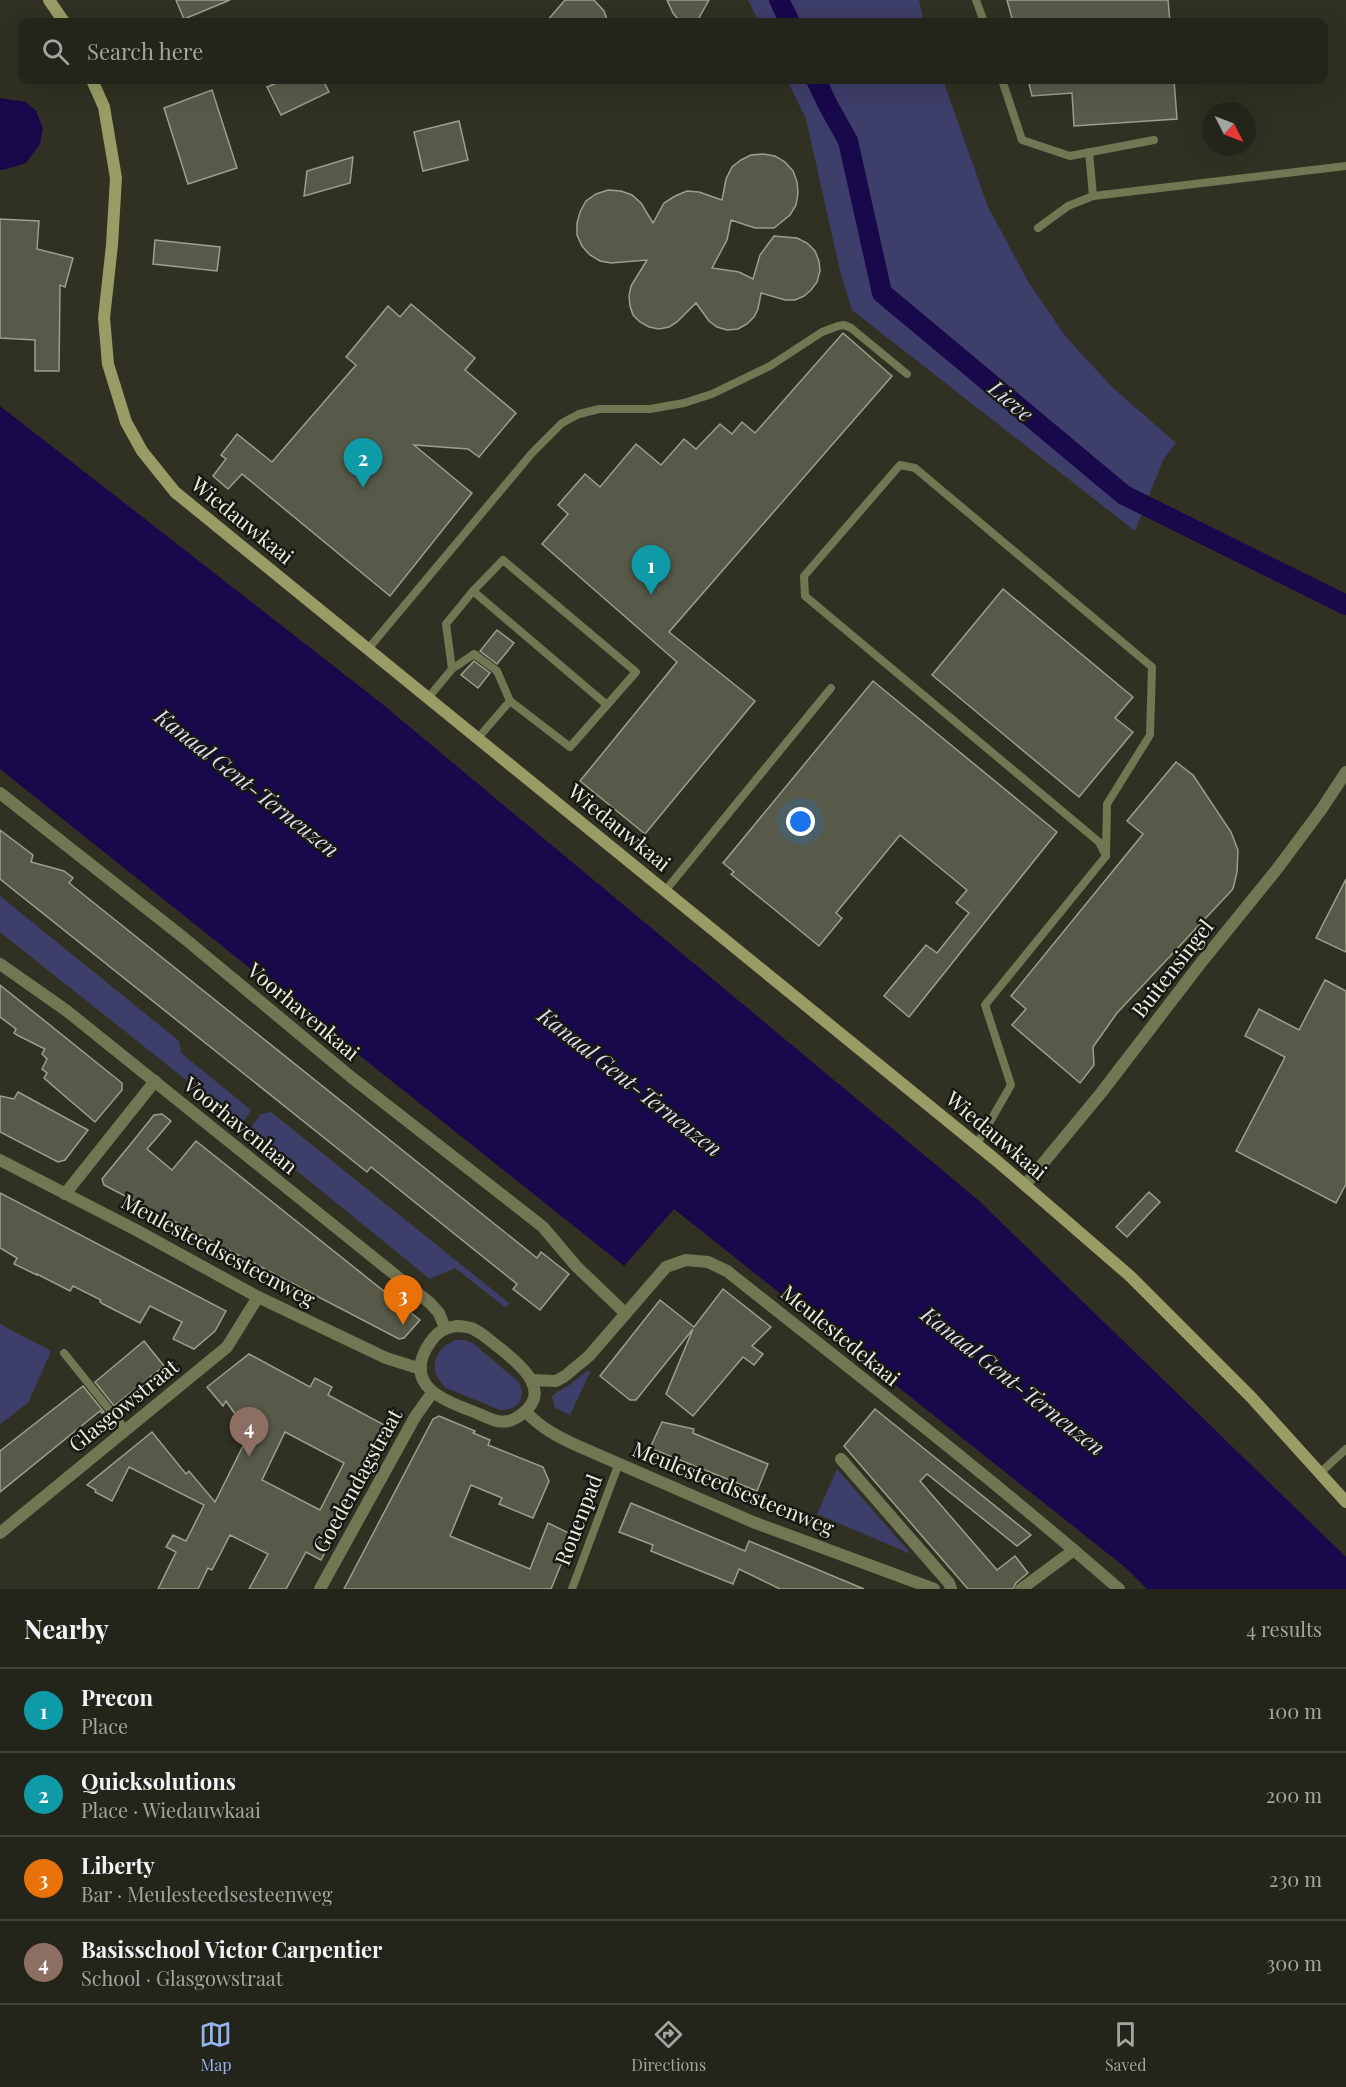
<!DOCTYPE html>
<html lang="en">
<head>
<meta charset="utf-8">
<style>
	body { margin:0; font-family:"Playfair Display",serif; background:#303127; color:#f1f3f6 }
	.compass { position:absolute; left:1202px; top:102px; width:54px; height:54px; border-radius:50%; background:#24251a; box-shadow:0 6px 24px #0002; rotate:132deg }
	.you { position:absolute; left:801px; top:822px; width:21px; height:21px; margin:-15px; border:4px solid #fff; border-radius:50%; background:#1a73e8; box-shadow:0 0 0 9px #1a73e833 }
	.badge { display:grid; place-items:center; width:39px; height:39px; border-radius:50%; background:#95b2f1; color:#fff; font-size:20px; font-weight:700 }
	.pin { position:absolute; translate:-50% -50px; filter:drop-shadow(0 2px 3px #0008) }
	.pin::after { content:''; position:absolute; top:32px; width:21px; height:18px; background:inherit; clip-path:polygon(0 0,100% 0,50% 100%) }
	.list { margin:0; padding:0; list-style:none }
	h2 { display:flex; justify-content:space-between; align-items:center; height:78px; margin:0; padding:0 24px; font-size:26px }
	h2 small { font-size:20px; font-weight:400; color:#a3a5a2 }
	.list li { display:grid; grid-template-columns:39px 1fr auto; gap:18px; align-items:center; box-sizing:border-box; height:84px; padding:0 24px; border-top:2px solid #414239 }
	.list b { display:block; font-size:22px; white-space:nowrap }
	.list p { margin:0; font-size:20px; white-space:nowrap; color:#a3a5a2 }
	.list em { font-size:20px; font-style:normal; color:#a3a5a2 }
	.icon { flex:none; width:33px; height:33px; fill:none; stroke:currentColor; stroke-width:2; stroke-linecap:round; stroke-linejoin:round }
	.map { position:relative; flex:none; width:1346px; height:1589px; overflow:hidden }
	.search { position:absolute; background:#24251a; box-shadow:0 6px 24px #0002; left:18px; right:18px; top:18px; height:66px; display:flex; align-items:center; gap:15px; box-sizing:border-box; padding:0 21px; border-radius:12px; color:#a3a5a2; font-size:22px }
	.sheet { height:414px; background:#24251a }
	nav { display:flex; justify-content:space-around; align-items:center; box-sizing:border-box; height:84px; border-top:2px solid #414239; background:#24251a; font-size:16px; color:#a3a5a2 }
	nav a { display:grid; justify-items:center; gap:3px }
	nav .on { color:#95b2f1 }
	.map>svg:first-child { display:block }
</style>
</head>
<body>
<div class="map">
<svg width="1346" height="1589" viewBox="0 0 1346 1589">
	<rect width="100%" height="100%" fill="#303122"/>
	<!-- green -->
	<g fill="#3e3e6a">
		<polygon points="748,0 919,0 924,22 759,22"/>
		<polygon points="787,80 943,80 988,207 1029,283 1066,337 1112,387 1176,443 1163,460 1135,531 852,310 840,271 806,119"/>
		<polygon points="0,896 179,1041 181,1053 251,1110 244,1121 239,1122 0,932"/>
		<polygon points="271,1112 509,1303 506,1308 455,1268 430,1279 248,1131 261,1114"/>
		<polygon points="0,1324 51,1351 28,1403 0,1424"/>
		<path d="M455,1340h10l9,4 45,38c8,16 -1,28 -19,28l-54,-22c-19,-18 -13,-37 9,-48z"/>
		<path d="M591,1370l-21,45 -15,-7 -3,-11c5,-6 11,-8 17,-12 9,-6 12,-11 22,-15z"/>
		<polygon points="837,1469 911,1554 817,1514"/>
	</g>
	<!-- water -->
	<g fill="#18084c">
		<polygon points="0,98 26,102 36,111 43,128 40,144 26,163 3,170 0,170"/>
		<polygon points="0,406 381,703 978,1200 1346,1557 1346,1589 1147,1589 1126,1568 674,1209 624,1266 0,769"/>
	</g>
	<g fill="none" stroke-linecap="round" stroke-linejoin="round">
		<!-- canal -->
		<g stroke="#18084c" stroke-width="20">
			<polyline points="779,0 790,22"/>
			<polyline points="816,80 828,105 848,141 882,293 1124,495 1346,605"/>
		</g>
	</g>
	<!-- building -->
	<g fill="#585a49" stroke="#9c9f8c" stroke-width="1.5" fill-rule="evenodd">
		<polygon points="176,0 230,0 184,19"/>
		<polygon points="565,0 594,0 604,11 608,22 546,22"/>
		<polygon points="667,0 709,0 699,18 688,22 677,18 673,13"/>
		<polygon points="1007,0 1168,0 1170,22 1013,22"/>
		<polygon points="284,80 323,80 329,92 281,115 267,87"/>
		<polygon points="1028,80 1174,80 1177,119 1074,126 1072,93 1032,96"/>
		<polygon points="212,90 237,168 188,184 164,108"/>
		<polygon points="459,121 468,160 423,171 414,132"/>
		<polygon points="763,154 775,156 785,162 793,171 797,182 798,193 796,205 790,215 774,228 755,228 731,220 727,240 712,268 739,272 753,279 760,255 774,236 797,238 807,243 815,251 819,261 820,271 817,282 811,290 804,296 795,300 785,300 761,293 758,309 754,317 747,324 738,329 727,330 717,327 709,321 696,303 677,322 669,327 659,329 649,327 640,322 633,315 630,306 629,296 631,286 647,260 611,263 600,261 590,255 582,246 577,235 577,223 580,212 586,201 596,194 608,190 621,191 632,195 641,203 653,223 664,203 675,196 687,191 699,192 722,200 726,179 732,167 741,160 751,155"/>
		<polygon points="353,157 350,183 304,196 307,171"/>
		<polygon points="0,219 39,221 37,249 73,258 65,287 60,285 59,371 35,371 35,340 0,338"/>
		<polygon points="155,240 220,247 217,271 153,264"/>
		<polygon points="411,304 475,358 465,370 516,413 479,457 468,449 414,445 472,493 390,596 242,474 228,489 213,476 226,459 221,455 237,434 272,462 356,365 346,357 388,306 400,317"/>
		<polygon points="843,333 892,376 669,632 755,701 645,834 580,781 677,662 542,544 568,514 558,505 585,474 600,487 636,444 661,465 684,439 696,449 720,424 732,434 742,422 755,433"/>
		<polygon points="1003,589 1133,697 1115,718 1133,732 1079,797 932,675"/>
		<polygon points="497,630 514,643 497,664 480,651"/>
		<polygon points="474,661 490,673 478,688 461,675"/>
		<polygon points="873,681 1057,832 909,1017 884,996 926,945 937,953 969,913 956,903 967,890 900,835 836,913 842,918 819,946 731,874 734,872 723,863"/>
		<polygon points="1176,762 1193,775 1231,832 1238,850 1237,872 1233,889 1117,1013 1093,1047 1094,1065 1080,1083 1012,1025 1026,1009 1011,996 1143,834 1127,821"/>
		<polygon points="0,830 33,855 31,862 64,871 73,878 69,883 537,1258 541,1252 569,1274 540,1310 513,1289 517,1284 371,1167 367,1172 0,879"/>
		<polygon points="1346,879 1346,952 1316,938"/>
		<polygon points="1325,980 1346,991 1346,1184 1336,1203 1236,1151 1285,1057 1245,1036 1259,1009 1299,1030"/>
		<polygon points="0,985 122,1083 122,1090 95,1122 44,1078 47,1073 42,1069 47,1059 42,1054 45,1049 17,1035 14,1033 16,1029 0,1017"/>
		<polygon points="18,1092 88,1130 65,1160 58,1162 0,1132 0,1096 14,1099"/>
		<polygon points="162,1114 171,1121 147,1149 172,1170 196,1141 420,1320 404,1338 399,1339 104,1185 102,1179 134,1140 154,1115"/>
		<polygon points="1149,1192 1160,1202 1127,1237 1116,1227"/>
		<polygon points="0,1193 226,1311 215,1331 194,1349 173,1339 182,1322 150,1306 140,1323 103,1304 100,1302 101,1300 73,1286 70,1291 37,1274 37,1275 14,1264 17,1258 0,1248"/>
		<polygon points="723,1289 771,1327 752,1346 763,1354 754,1365 743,1357 693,1416 666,1394 693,1329 636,1400 630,1400 600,1376 660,1300 694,1327"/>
		<polygon points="144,1341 164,1366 114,1406 95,1382"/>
		<path d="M249,1354l61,33 5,-9 17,9 -4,8 62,33 -69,132 -15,-8 -20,37h-37l19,-35 -38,-19 -18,35 -4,-2 -10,21h-40l18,-37 -10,-5 7,-12 13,6 18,-36 -75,-38 -17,34 -17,-9 1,-2 -9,-5 65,-53 34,42 3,-3 26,31 34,-68 -23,-33 -3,5 -16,-19zM285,1432l59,31 -24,47 -58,-30z"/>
		<polygon points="83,1386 104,1412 102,1413 100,1411 0,1492 0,1451"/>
		<polygon points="875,1409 1031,1535 1017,1546 927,1474 920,1481 997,1570 1015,1556 1028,1573 1016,1583 1013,1589 968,1589 844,1446"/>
		<polygon points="439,1416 475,1431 473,1433 490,1440 488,1445 543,1467 549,1481 533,1518 499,1504 502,1498 471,1485 450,1536 530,1569 548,1523 573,1535 551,1589 344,1589 433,1419"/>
		<polygon points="662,1422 694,1429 693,1433 768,1464 757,1491 650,1448"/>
		<polygon points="631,1503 745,1551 749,1541 864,1589 780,1589 739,1569 733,1584 651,1551 653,1545 619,1532"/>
	</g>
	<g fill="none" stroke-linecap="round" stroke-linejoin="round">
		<!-- lane -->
		<g stroke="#727653" stroke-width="8">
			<polyline points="976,0 984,22"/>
			<polyline points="1002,80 1022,140 1070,156 1154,140"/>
			<polyline points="1089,152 1093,196"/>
			<polyline points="1038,228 1068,206 1093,196 1346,166"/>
			<polyline points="473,591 503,560 636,672 607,705"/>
			<polyline points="368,649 532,453 562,423 579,414 599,409 650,409 684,403 712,394 770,366 822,332 838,326 844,325 851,328 907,374"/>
			<polyline points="452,669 474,654 497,671 510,701"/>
			<polyline points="428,698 452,669 446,624 473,591 607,705 570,747 510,701 478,738"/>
			<polyline points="665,891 831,688"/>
			<polyline points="977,1144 1011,1085 985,1005 1106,856 1107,804 1150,735 1152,667 915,468 900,465 804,576 805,596 1099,842 1106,856"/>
			<polyline points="64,1353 126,1430"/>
			<polyline points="1320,1473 1346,1449"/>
			<polyline points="572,1589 619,1463"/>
		</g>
		<!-- street -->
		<g stroke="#727653" stroke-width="12">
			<polyline points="0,793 184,938 351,1077 543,1227 576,1266 625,1313"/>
			<polyline points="0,964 67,1011 430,1303 439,1313 445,1328"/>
			<polyline points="0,1160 136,1230 258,1297 386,1358 421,1369"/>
			<polyline points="1025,1185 1101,1093 1200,964 1277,869 1321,810 1346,772"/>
			<polyline points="65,1194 155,1081"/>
			<path d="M457,1326c5,0 10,1 14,2 11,4 20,14 30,21 18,15 52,41 21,65 -8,6 -14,9 -25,7 -8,-2 -17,-7 -25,-10 -28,-10 -66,-25 -46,-62 8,-14 15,-21 31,-23z"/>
			<path d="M532,1380l24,1 9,-5 24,-20 77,-89 20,-7 22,2 19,9c132,105 265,207 392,318"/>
			<path d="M526,1412c15,16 32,25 52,34l175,76 181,67"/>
			<polyline points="841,1459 949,1583 951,1589"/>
			<polyline points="0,1533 227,1347 258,1297"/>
			<polyline points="320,1589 415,1417 432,1393"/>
			<polyline points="1021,1589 1074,1550"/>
		</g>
		<!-- secondary -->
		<g stroke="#979d65" stroke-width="12">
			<polyline points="49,0 64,22"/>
			<polyline points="92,80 104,107 116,178 112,245 104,318 108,364 126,422 142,451 175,492 997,1161 1130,1276 1251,1397 1346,1502"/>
		</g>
	</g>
	<g text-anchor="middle" stroke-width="5" stroke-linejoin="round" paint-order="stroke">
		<!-- street labels -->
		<g font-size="21" fill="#ebede3" stroke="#181812">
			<text transform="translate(242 521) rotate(39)" y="7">Wiedauwkaai</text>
			<text transform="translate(619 828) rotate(39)" y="7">Wiedauwkaai</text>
			<text transform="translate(1173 969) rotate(-52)" y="7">Buitensingel</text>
			<text transform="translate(303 1012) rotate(40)" y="7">Voorhavenkaai</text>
			<text transform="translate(240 1126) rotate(39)" y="7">Voorhavenlaan</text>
			<text transform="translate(996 1136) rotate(40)" y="7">Wiedauwkaai</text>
			<text transform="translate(218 1251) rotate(28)" y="7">Meulesteedsesteenweg</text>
			<text transform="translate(840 1336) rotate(39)" y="7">Meulestedekaai</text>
			<text transform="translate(124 1406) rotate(-39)" y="7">Glasgowstraat</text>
			<text transform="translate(358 1481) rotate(-61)" y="7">Goedendagstraat</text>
			<text transform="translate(733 1489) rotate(22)" y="7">Meulesteedsesteenweg</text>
			<text transform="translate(579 1520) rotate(-69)" y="7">Rouenpad</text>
		</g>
		<!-- water labels -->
		<g font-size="22" font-style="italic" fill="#dcddf2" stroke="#181812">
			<text transform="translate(1011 401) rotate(40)" y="8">Lieve</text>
			<text transform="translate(247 783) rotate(38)" y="8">Kanaal Gent-Terneuzen</text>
			<text transform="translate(630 1082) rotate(38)" y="8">Kanaal Gent-Terneuzen</text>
			<text transform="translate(1013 1381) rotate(38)" y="8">Kanaal Gent-Terneuzen</text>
		</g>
	</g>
</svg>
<svg class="compass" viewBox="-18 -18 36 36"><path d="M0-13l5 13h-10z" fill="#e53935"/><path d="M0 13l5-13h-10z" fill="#a3a5a2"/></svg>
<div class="you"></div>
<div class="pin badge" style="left:651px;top:595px;background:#0f9aa8">1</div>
<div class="pin badge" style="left:363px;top:488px;background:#0f9aa8">2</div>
<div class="pin badge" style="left:403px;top:1325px;background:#e8710a">3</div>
<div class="pin badge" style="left:249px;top:1457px;background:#8d6e63">4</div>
<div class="search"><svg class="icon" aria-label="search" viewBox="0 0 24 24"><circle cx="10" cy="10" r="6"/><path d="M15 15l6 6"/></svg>Search here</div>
</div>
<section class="sheet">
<h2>Nearby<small>4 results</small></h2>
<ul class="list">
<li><span class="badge" style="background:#0f9aa8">1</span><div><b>Precon</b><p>Place</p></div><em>100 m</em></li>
<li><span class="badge" style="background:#0f9aa8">2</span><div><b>Quicksolutions</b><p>Place · Wiedauwkaai</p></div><em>200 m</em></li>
<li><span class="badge" style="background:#e8710a">3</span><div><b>Liberty</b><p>Bar · Meulesteedsesteenweg</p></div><em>230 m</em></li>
<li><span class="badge" style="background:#8d6e63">4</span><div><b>Basisschool Victor Carpentier</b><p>School · Glasgowstraat</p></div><em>300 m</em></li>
</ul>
</section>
<nav>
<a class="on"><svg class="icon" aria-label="map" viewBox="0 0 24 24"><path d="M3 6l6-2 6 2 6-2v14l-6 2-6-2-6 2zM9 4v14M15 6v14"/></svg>Map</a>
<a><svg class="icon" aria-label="directions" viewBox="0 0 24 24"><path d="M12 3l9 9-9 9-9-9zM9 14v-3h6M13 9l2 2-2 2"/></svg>Directions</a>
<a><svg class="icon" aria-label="saved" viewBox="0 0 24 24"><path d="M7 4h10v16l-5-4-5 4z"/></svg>Saved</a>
</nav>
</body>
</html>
